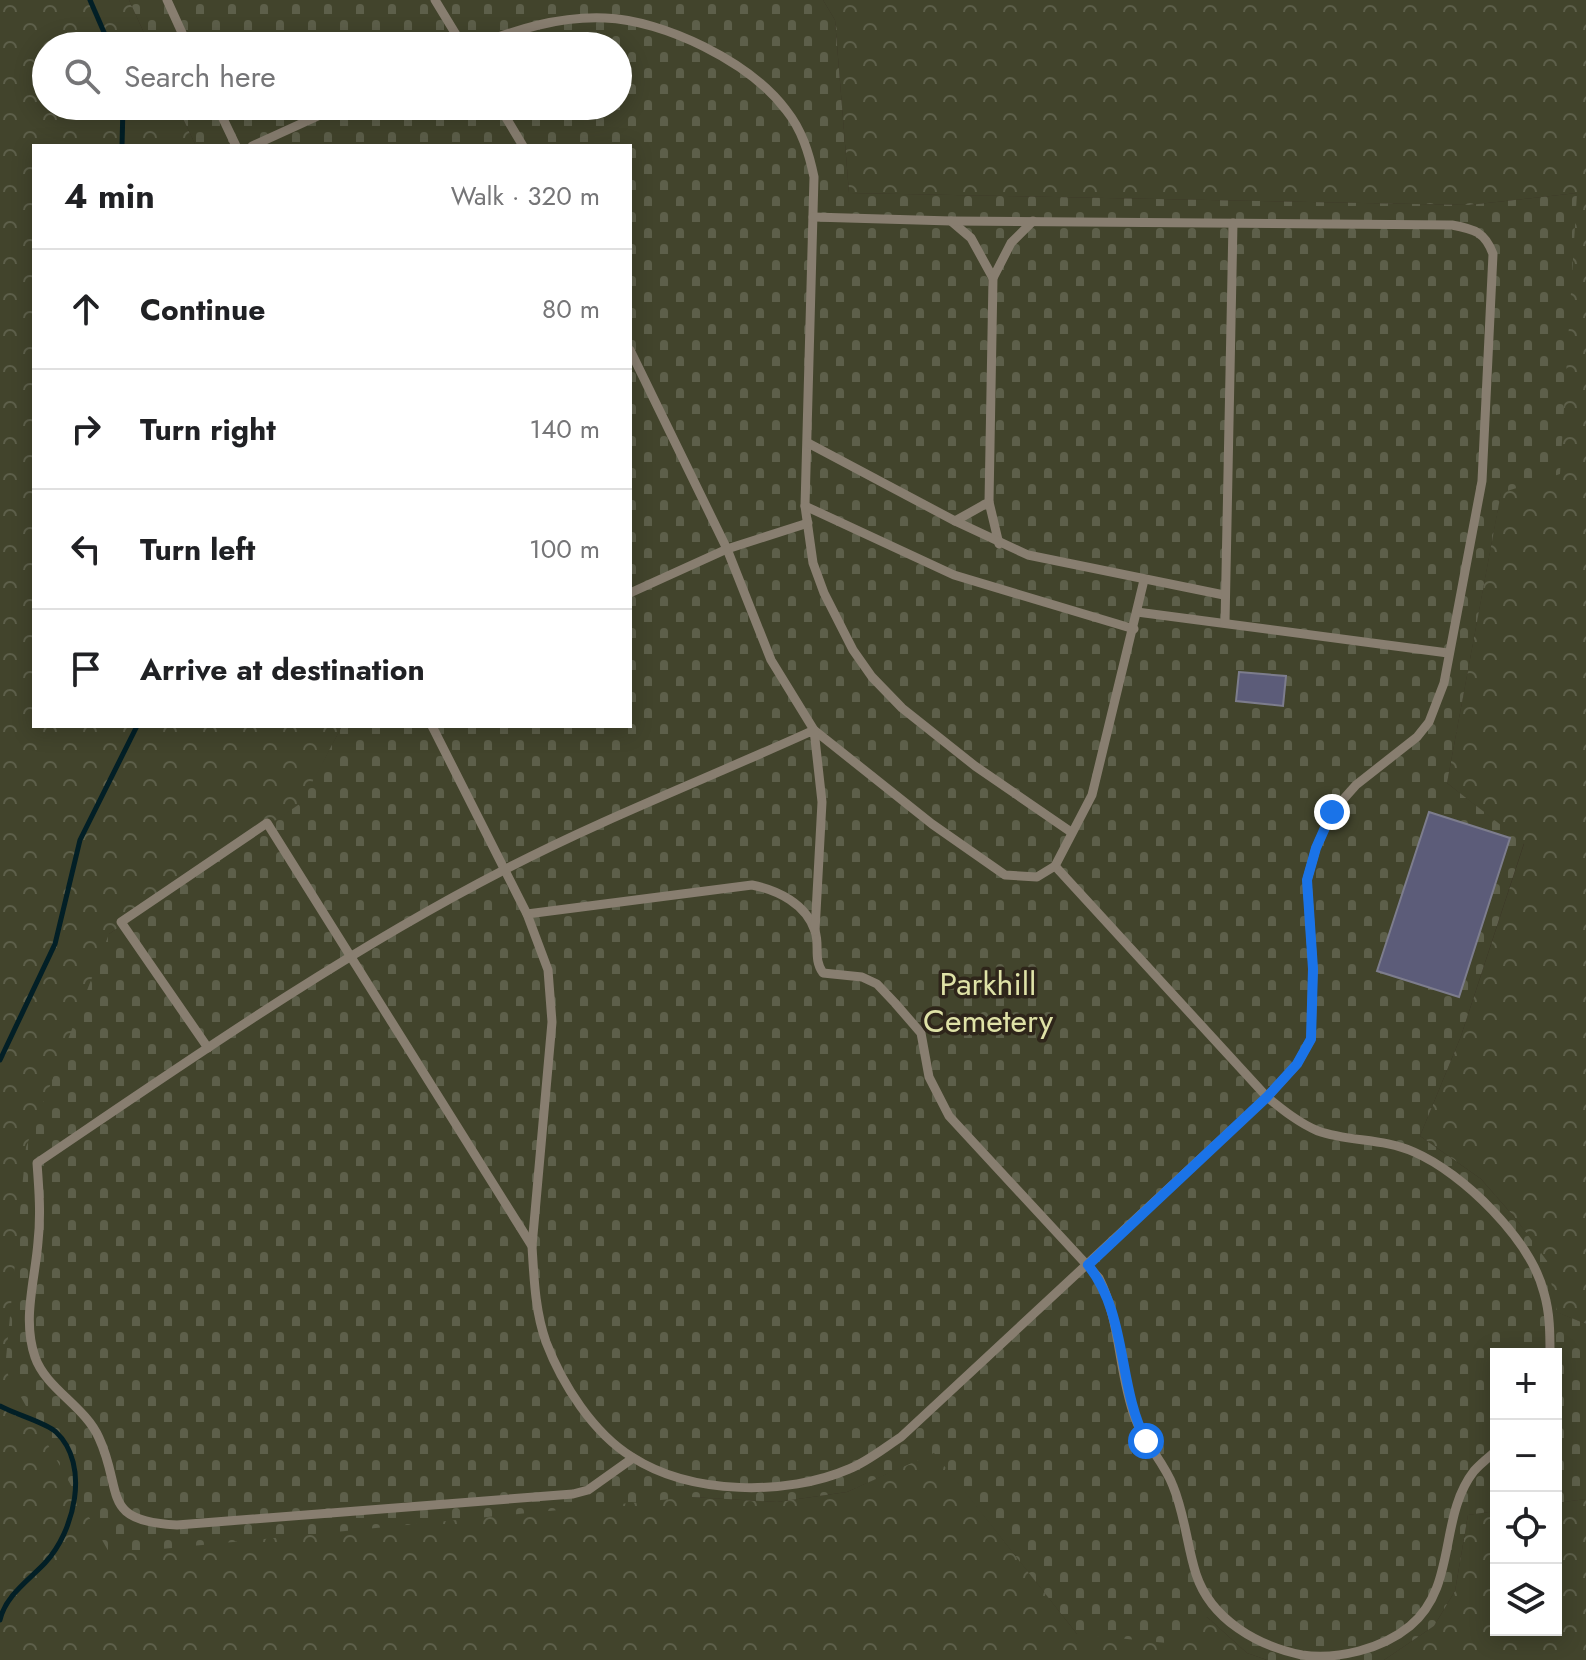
<!DOCTYPE html>
<html lang="en">
<head>
<meta charset="utf-8">
<style>
	body { margin:0; font-family:Jost,sans-serif; background:#f6f6f6; color:#202124 }
	.controls { position:absolute; right:24px; bottom:24px; display:grid; overflow:hidden; border-radius:0px; box-shadow:0 4px 20px #0003 }
	.controls button { width:72px; height:72px; display:grid; place-items:center; padding:0; border:0; border-bottom:2px solid #e0e0e0; background:#fff; color:#202124; font:40px sans-serif }
	.stop { position:absolute; width:24px; height:24px; margin:-18px; border:6px solid #1a73e8; border-radius:50%; background:#fff }
	.stop.end { background:#1a73e8; border-color:#fff; box-shadow:0 2px 8px #0008 }
	.list { margin:0; padding:0; list-style:none }
	h2 { display:flex; justify-content:space-between; align-items:center; height:104px; margin:0; padding:0 32px; font-size:34px }
	h2 small { font-size:26px; font-weight:400; color:#757577 }
	.list li { display:grid; grid-template-columns:52px 1fr auto; gap:24px; align-items:center; box-sizing:border-box; height:120px; padding:0 32px; border-top:2px solid #e0e0e0 }
	.list b { display:block; font-size:30px; white-space:nowrap }
	.list em { font-size:26px; font-style:normal; color:#757577 }
	.icon { flex:none; width:44px; height:44px; fill:none; stroke:currentColor; stroke-width:2; stroke-linecap:round; stroke-linejoin:round }
	.map { position:relative; flex:none; width:1586px; height:1660px; overflow:hidden }
	.search { position:absolute; background:#fff; box-shadow:0 4px 20px #0003; left:32px; top:32px; width:600px; height:88px; display:flex; align-items:center; gap:20px; box-sizing:border-box; padding:0 28px; border-radius:44px; color:#757577; font-size:30px }
	.panel { position:absolute; background:#fff; box-shadow:0 4px 20px #0003; left:32px; top:144px; width:600px; height:584px; border-radius:0px }
	.map>svg:first-child { display:block }
</style>
</head>
<body>
<div class="map">
<svg width="1586" height="1660" viewBox="0 0 1586 1660">
	<defs>
		<pattern id="forest-crowns" width="20" height="18" patternUnits="userSpaceOnUse" patternTransform="scale(2)"><rect width="20" height="18" fill="#42442c"/><path d="M2 6a3 3 0 1 1 6 0M12 15a3 3 0 1 1 6 0" fill="none" stroke="#5d5f4a"/></pattern>
		<pattern id="cemetery-stones" width="16" height="16" patternUnits="userSpaceOnUse" patternTransform="scale(2)"><rect width="16" height="16" fill="#42442c"/><path d="M2 7V4a2 2 0 0 1 4 0v3zM10 15v-3a2 2 0 0 1 4 0v3z" fill="#5d5f4a"/></pattern>
	</defs>
	<rect width="100%" height="100%" fill="#382f23"/>
	<!-- forest -->
	<g fill="url(#forest-crowns)">
		<polygon points="0,0 129,0 150,46 46,46 46,106 177,106 196,146 34,146 34,726 342,726 302,803 109,934 692,1497 777,1502 847,1492 934,1452 1077,1634 1207,1617 1247,1653 1267,1660 0,1660"/>
		<polygon points="823,0 1586,0 1586,1324 1556,1312 1546,1261 1516,1219 1481,1179 1420,1136 1461,1036 1524,844 1447,783 1501,492 1577,193 1469,205 849,193 835,20"/>
		<polygon points="1586,1499 1586,1660 1384,1660 1434,1626 1455,1591 1468,1515 1496,1511 1496,1630 1556,1630 1556,1503"/>
	</g>
	<!-- cemetery -->
	<polygon fill="url(#cemetery-stones)" points="129,0 823,0 835,20 849,193 1469,205 1577,193 1560,474 1501,493 1447,783 1524,843 1461,1036 1420,1136 1481,1179 1516,1219 1547,1261 1557,1312 1586,1324 1586,1499 1556,1503 1556,1354 1496,1354 1496,1511 1468,1515 1455,1591 1434,1626 1384,1660 1267,1660 1247,1653 1207,1617 1177,1644 1077,1634 934,1453 847,1492 777,1502 692,1497 110,1554 5,1369 26,1147 109,934 301,803 342,726 630,726 630,146 196,146 177,106 618,106 618,46 150,46"/>
	<g fill="none" stroke-linecap="round" stroke-linejoin="round">
		<!-- stream -->
		<g stroke="#021f26" stroke-width="5">
			<polyline points="90,0 110,46"/>
			<polyline points="122,146 123,106"/>
			<polyline points="0,1060 55,944 80,840 137,726"/>
			<path d="M0,1406c14,8 47,17 56,26 35,33 18,100 -11,131 -16,17 -40,33 -45,57"/>
		</g>
	</g>
	<!-- building -->
	<g fill="#5c5c79" stroke="#7d7d8d" stroke-width="2">
		<polygon points="1239,672 1286,676 1283,706 1236,701"/>
		<polygon points="1429,812 1510,838 1459,997 1377,971"/>
	</g>
	<g fill="none" stroke-linecap="round" stroke-linejoin="round">
		<!-- service -->
		<g stroke="#887e70" stroke-width="9">
			<polyline points="167,0 188,46"/>
			<polyline points="435,0 463,46"/>
			<path d="M474,46c41,-16 85,-30 131,-28 59,2 145,44 181,92 16,20 23,43 28,67l-9,329 8,57 11,30 29,57 19,27 30,31 73,58 96,66"/>
			<polyline points="217,106 236,146"/>
			<polyline points="499,106 523,146"/>
			<polyline points="252,146 340,106"/>
			<polyline points="951,221 971,238 993,278"/>
			<path d="M630,350l97,199 44,111 43,70 118,94 73,51 32,2 18,-11 212,231c16,13 32,26 51,34 31,11 65,7 96,21 49,21 117,88 130,141 6,20 6,41 6,61"/>
			<polyline points="808,443 955,521 989,502 993,278 1011,243 1033,221"/>
			<polyline points="989,502 999,544"/>
			<polyline points="805,506 954,575 1134,629"/>
			<polyline points="955,521 1028,555 1224,595"/>
			<polyline points="630,593 727,549 808,523"/>
			<polyline points="1137,612 1448,653"/>
			<polyline points="1225,623 1233,223"/>
			<polyline points="432,726 527,914 548,970 552,1022 532,1246"/>
			<polyline points="1055,866 1092,795 1144,580"/>
			<path d="M527,914l225,-29c26,5 54,19 63,46 5,15 -2,28 8,42l39,4 15,7 18,19 26,30 8,44 20,39 150,162c22,44 19,94 36,140 9,25 29,44 38,68 12,29 14,60 23,88 15,46 62,72 106,81 36,5 80,-6 108,-29 48,-40 28,-109 64,-155 6,-7 15,-14 22,-20"/>
			<path d="M208,1048l-87,-126 146,-99 265,423c2,32 3,65 14,96 16,42 47,91 86,115 59,38 155,39 217,12 18,-7 35,-21 52,-32l366,-340 30,-33 14,-25 2,-70 -6,-89 9,-32 16,-36 24,-27 61,-48 12,-15 15,-39 38,-202 11,-227c-8,-22 -19,-25 -41,-29l-501,-4 -138,-4"/>
			<path d="M633,1458l-45,32 -15,4 -396,31c-78,-4 -53,-33 -78,-87 -14,-32 -53,-49 -64,-81 -13,-38 0,-76 3,-115 3,-26 1,-53 -1,-79 152,-103 304,-209 467,-293 100,-52 207,-93 310,-140l8,72 -7,129"/>
		</g>
	</g>
	<g fill="none" stroke-linecap="round" stroke-linejoin="round">
		<!-- route -->
		<path stroke="#1a73e8" stroke-width="10" d="M1146,1441c-29,-56 -18,-126 -58,-176l179,-168 30,-33 14,-25 2,-70 -6,-89 9,-32 16,-36"/>
	</g>
	<g text-anchor="middle" stroke-width="7" stroke-linejoin="round" paint-order="stroke">
		<!-- park labels -->
		<g font-size="32" fill="#dfe2a7" stroke="#2e251a">
			<text x="988" y="995">Parkhill<tspan x="988" dy="37">Cemetery</tspan></text>
		</g>
	</g>
</svg>
<div class="controls">
<button>+</button>
<button>−</button>
<button><svg class="icon" aria-label="locate" viewBox="0 0 24 24"><circle cx="12" cy="12" r="6"/><path d="M12 2v4M12 18v4M2 12h4M18 12h4"/></svg></button>
<button><svg class="icon" aria-label="layers" viewBox="0 0 24 24"><path d="M12 4l9 5-9 5-9-5zM3 14l9 5 9-5"/></svg></button>
</div>
<div class="stop" style="left:1146px;top:1441px"></div>
<div class="stop end" style="left:1332px;top:812px"></div>
<div class="search"><svg class="icon" aria-label="search" viewBox="0 0 24 24"><circle cx="10" cy="10" r="6"/><path d="M15 15l6 6"/></svg>Search here</div>
<section class="panel">
<h2>4 min<small>Walk · 320 m</small></h2>
<ul class="list">
<li><svg class="icon" aria-label="ahead" viewBox="0 0 24 24"><path d="M12 20V5M6 11l6-6 6 6"/></svg><div><b>Continue</b></div><em>80 m</em></li>
<li><svg class="icon" aria-label="right" viewBox="0 0 24 24"><path d="M7 20v-9h11M14 6l5 5-5 5"/></svg><div><b>Turn right</b></div><em>140 m</em></li>
<li><svg class="icon" aria-label="left" viewBox="0 0 24 24"><path d="M17 20v-9H6M10 6l-5 5 5 5"/></svg><div><b>Turn left</b></div><em>100 m</em></li>
<li><svg class="icon" aria-label="arrive" viewBox="0 0 24 24"><path d="M6 21V4h12l-3 4 3 4H6"/></svg><div><b>Arrive at destination</b></div></li>
</ul>
</section>
</div>
</body>
</html>
